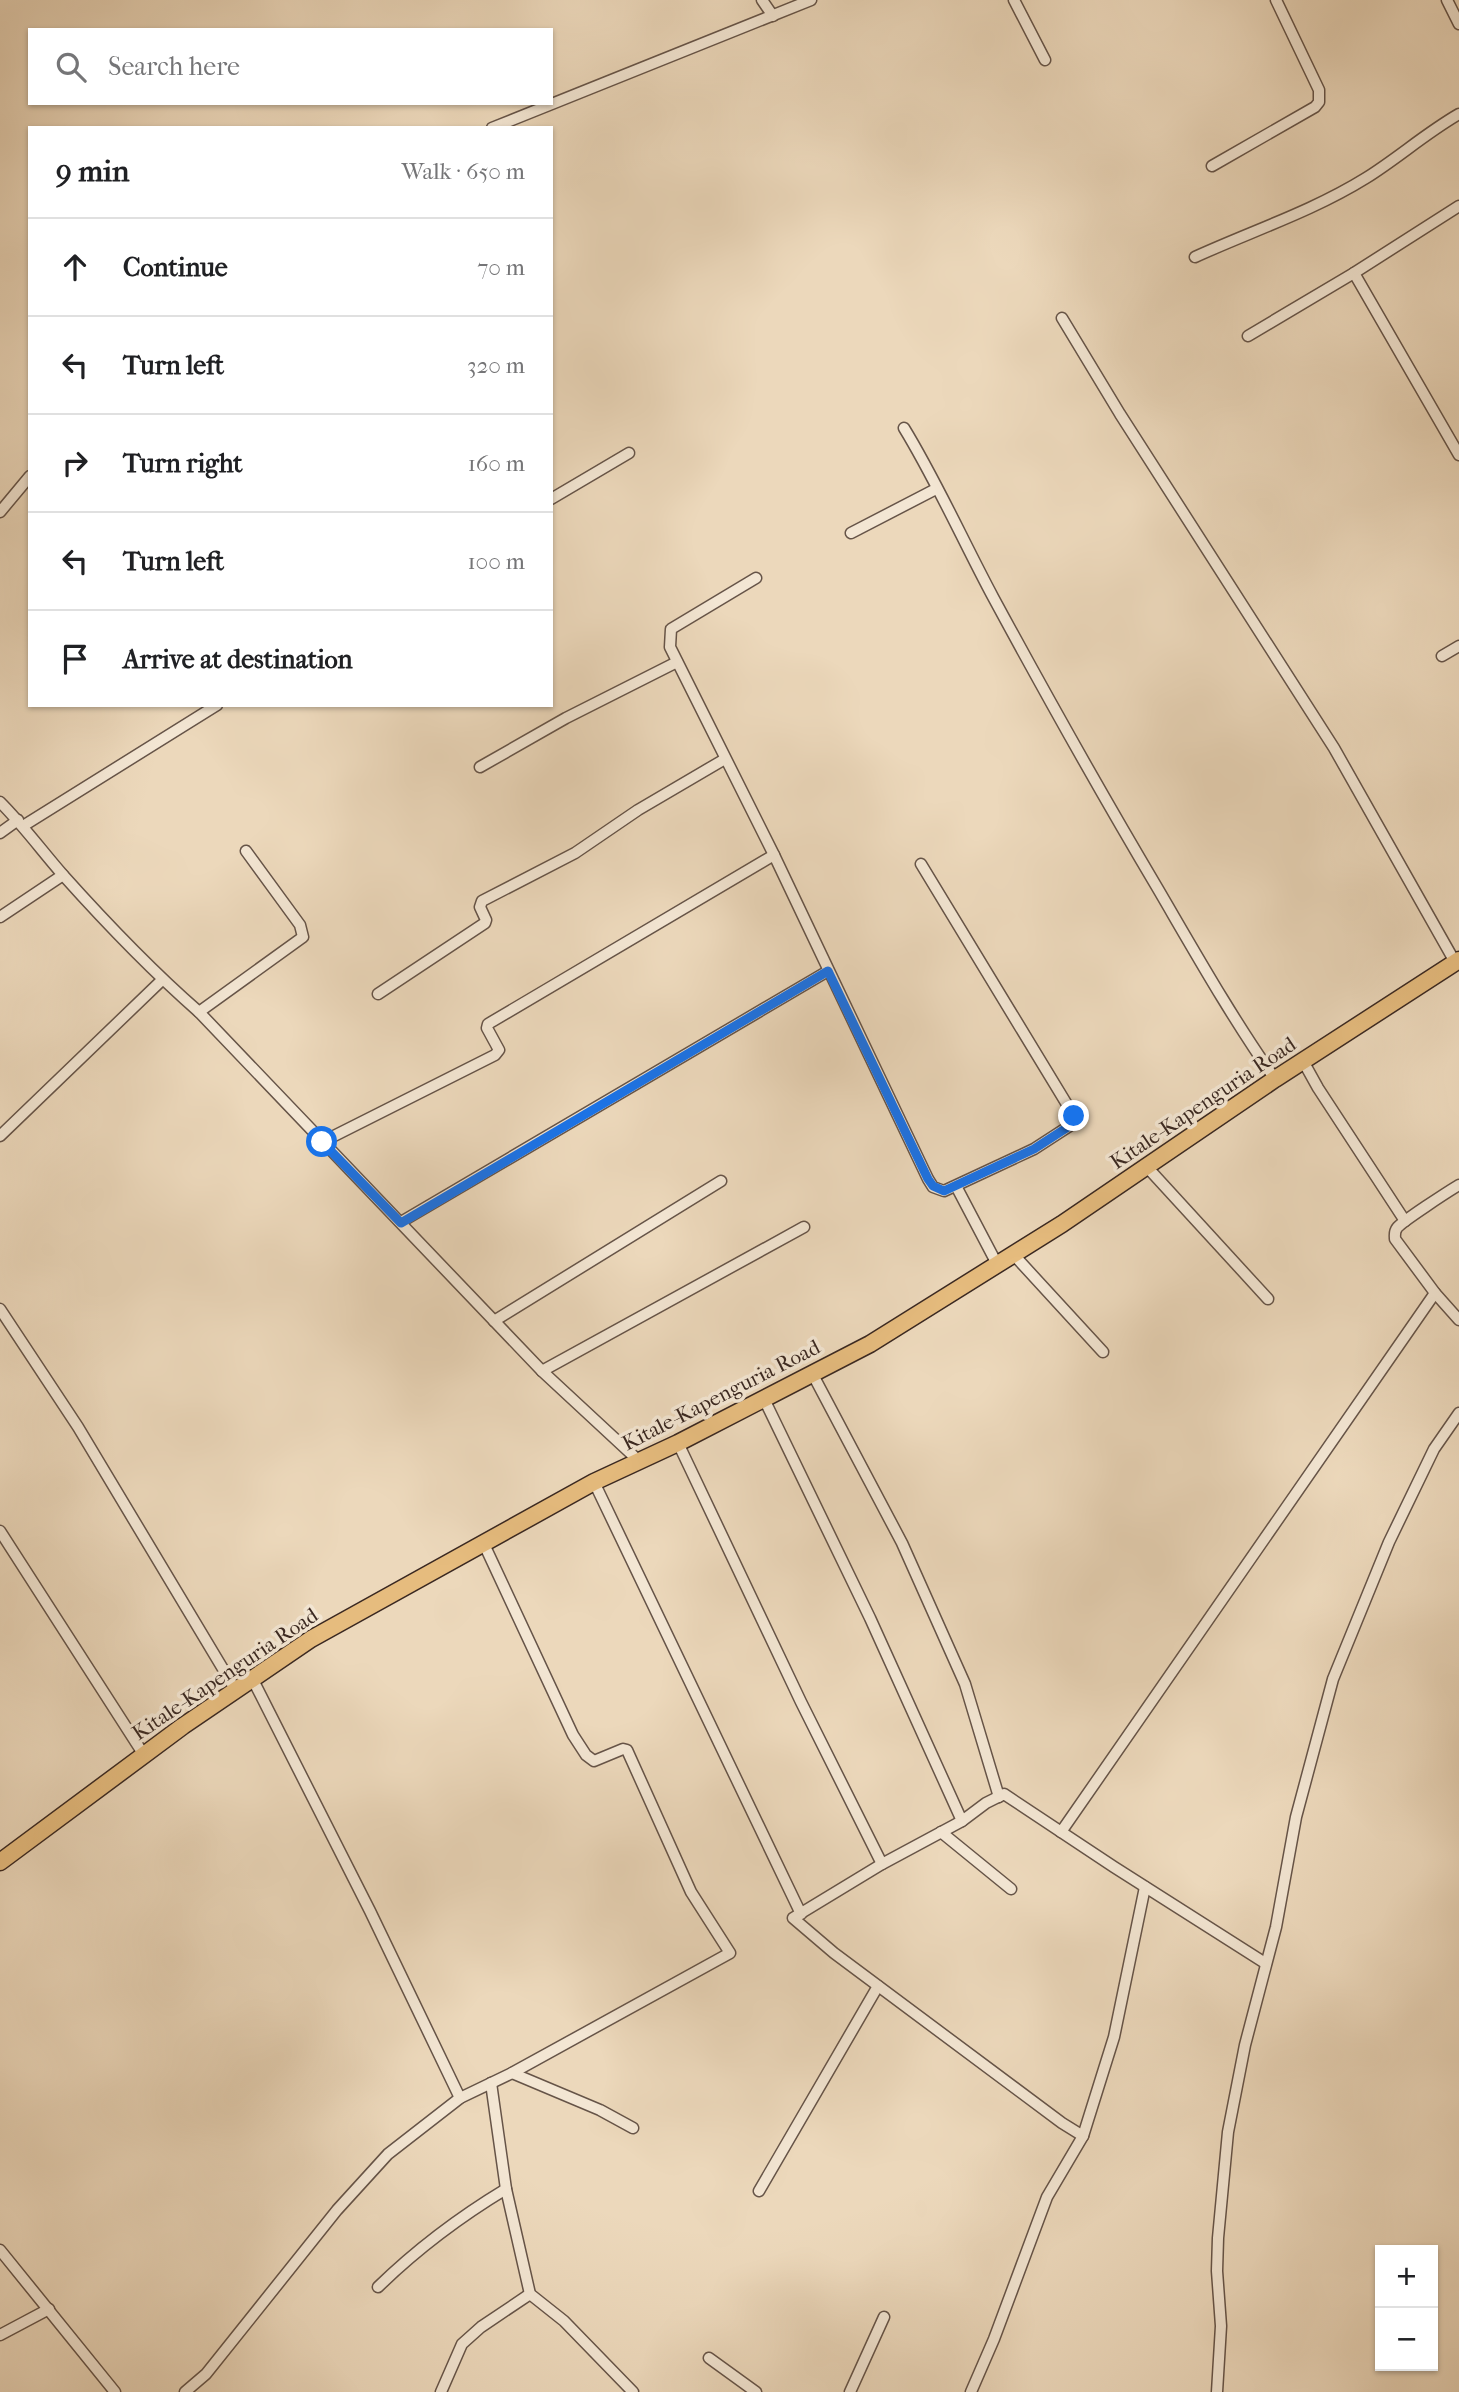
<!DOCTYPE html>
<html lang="en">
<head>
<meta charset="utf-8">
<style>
	body { margin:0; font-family:"IM FELL French Canon",serif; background:#f2f2f2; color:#202124 }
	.controls { position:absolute; right:21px; bottom:21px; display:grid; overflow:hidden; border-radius:0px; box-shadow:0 2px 5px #0004 }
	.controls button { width:63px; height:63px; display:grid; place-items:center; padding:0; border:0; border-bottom:2px solid #e0e0e0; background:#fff; color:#202124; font:35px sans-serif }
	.stop { position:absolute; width:21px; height:21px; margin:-16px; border:5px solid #1a73e8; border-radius:50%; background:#fff }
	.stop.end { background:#1a73e8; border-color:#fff; box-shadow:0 2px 7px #0008 }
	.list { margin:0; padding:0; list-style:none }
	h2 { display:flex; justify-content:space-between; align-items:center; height:91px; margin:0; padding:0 28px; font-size:30px }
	h2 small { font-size:23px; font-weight:400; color:#757577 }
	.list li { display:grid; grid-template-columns:46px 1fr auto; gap:21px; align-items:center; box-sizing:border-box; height:98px; padding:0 28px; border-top:2px solid #e0e0e0 }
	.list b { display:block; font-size:26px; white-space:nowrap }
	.list em { font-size:23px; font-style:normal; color:#757577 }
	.icon { flex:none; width:38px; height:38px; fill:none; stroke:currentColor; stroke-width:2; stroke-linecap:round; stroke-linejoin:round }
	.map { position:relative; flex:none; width:1459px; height:2392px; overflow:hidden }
	.search { position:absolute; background:#fff; box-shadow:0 2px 5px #0004; left:28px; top:28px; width:525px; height:77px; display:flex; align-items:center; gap:18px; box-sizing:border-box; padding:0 24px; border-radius:0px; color:#757577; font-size:26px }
	.panel { position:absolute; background:#fff; box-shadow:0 2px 5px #0004; left:28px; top:126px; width:525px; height:581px; border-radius:0px }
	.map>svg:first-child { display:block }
</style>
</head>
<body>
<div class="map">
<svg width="1459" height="2392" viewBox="0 0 1459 2392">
	<rect width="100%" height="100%" fill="#ecd8bb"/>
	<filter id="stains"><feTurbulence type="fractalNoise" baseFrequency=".00286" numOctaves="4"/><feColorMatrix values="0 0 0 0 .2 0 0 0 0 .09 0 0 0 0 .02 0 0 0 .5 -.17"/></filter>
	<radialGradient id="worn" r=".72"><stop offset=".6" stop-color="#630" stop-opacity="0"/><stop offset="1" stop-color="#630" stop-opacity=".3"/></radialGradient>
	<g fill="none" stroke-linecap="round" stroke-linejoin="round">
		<defs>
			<g id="minor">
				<polyline points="762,0 773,16"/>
				<polyline points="1014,0 1045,60"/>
				<polyline points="1447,0 1459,24"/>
				<polyline points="492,128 811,0"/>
				<polyline points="1212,166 1315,107 1319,102 1319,90 1276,0"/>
				<polyline points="1459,206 1354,273 1459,455"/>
				<path d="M1195,257c57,-26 118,-46 171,-79 32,-20 60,-45 93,-64"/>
				<polyline points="1062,318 1120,414 1334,748 1455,962"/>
				<polyline points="1248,336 1354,273"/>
				<path d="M904,428c33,54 59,113 89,169 53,98 108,196 165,292 38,65 74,129 117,190"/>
				<polyline points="551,499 629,453"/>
				<polyline points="0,512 30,476"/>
				<polyline points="851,533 936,489"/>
				<polyline points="756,578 671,629 670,647 774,855 928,1179 933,1187 944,1191 1034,1149 1071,1125 1074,1116 921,864"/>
				<polyline points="1442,656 1459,646"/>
				<polyline points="480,767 566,718 677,662"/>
				<path d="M0,802c23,23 42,49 63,73 43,48 88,95 136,137l343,359 97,90"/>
				<polyline points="23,826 217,705"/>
				<polyline points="0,833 18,820"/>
				<polyline points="0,917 63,875"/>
				<polyline points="378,994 485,923 486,920 480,907 482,901 575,853 638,810 725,759"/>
				<polyline points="199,1012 303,937 300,925 246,851"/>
				<polyline points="1303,1061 1318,1088 1405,1221"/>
				<polyline points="0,1136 162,980"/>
				<polyline points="322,1142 495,1055 499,1050 487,1028 488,1024 774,855"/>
				<polyline points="1147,1167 1268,1299"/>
				<path d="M1459,1185c-10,6 -58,37 -62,43 -3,4 -2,7 -2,11l40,54 24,27"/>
				<polyline points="956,1186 997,1264"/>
				<polyline points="401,1222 828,971"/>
				<polyline points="1013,1254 1103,1352"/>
				<polyline points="0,1309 78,1427 235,1689"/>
				<polyline points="494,1321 721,1181"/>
				<polyline points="542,1371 804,1227"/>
				<polyline points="812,1373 902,1543 965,1684 999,1797"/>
				<polyline points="764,1399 870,1618 962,1821"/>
				<polyline points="678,1443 801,1702 882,1864"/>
				<polyline points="594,1482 801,1914"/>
				<polyline points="0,1531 144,1755"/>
				<polyline points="252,1678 370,1911 460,2098"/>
				<polyline points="941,1832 1011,1889"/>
				<polyline points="1061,1832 1435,1293"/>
				<polyline points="512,2073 600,2110 633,2128"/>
				<polyline points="491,2083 506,2189 530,2294 564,2321 633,2392"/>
				<polyline points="1083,2136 1114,2037 1145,1887"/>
				<polyline points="759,2191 878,1986"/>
				<polyline points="0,2250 115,2392"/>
				<path d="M378,2287c40,-39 80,-69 128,-98"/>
				<polyline points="0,2335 49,2309"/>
				<polyline points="709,2358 756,2392"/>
				<polyline points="185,2392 206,2374 337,2210 388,2154 460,2098 512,2073 730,1953 691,1892 627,1750 623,1749 594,1761 586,1755 573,1735 483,1542"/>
				<polyline points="441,2392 462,2344 481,2327 530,2294"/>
				<polyline points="850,2392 884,2317"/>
				<polyline points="971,2392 994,2339 1047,2197 1083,2136 1062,2123 834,1953 793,1918 882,1864 962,1821 986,1803 1004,1794 1114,1867 1265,1963"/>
				<polyline points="1217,2392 1221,2326 1217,2271 1218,2238 1228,2132 1245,2045 1276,1927 1296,1817 1333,1679 1389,1542 1434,1449 1459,1413"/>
			</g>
			<polyline id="trunk" points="0,1862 183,1726 311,1639 594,1482 678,1443 870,1344 1062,1224 1275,1079 1459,960"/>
		</defs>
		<!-- minor casing -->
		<use href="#minor" stroke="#665448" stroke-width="13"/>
		<!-- trunk casing -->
		<use href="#trunk" stroke="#3a2821" stroke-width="19"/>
		<!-- minor -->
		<use href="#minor" stroke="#f3e6d3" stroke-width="10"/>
		<!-- trunk -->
		<use href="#trunk" stroke="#e6bc7e" stroke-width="16"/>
	</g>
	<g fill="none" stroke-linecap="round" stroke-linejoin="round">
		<!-- route -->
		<polyline stroke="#1a73e8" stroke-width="9" points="322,1142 401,1223 828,971 928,1179 933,1186 944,1191 1034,1149 1071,1125 1074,1116"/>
	</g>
	<g text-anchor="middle" stroke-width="7" stroke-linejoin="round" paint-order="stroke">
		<!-- street labels -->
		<g font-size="21" fill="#3a2821" stroke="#f3e6d3">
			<text transform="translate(1203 1103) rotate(-34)" y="7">Kitale-Kapenguria Road</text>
			<text transform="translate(721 1395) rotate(-27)" y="7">Kitale-Kapenguria Road</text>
			<text transform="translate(225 1674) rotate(-34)" y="7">Kitale-Kapenguria Road</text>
		</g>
	</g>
	<rect width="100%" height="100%" filter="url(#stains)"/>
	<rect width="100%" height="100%" fill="url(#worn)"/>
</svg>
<div class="controls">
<button>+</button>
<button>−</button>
</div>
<div class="stop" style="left:322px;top:1142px"></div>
<div class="stop end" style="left:1074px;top:1116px"></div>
<div class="search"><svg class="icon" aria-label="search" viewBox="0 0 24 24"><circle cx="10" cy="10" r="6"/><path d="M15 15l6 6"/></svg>Search here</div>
<section class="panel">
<h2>9 min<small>Walk · 650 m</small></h2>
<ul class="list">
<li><svg class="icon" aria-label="ahead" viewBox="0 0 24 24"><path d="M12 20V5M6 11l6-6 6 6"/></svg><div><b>Continue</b></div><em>70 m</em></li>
<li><svg class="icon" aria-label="left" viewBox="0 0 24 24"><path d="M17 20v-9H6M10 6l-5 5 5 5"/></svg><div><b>Turn left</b></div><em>320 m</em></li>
<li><svg class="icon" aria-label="right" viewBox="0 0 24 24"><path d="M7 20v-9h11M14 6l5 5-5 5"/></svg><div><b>Turn right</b></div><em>160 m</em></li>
<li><svg class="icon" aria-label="left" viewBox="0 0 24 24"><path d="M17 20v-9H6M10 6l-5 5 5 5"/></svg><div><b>Turn left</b></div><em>100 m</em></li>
<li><svg class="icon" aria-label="arrive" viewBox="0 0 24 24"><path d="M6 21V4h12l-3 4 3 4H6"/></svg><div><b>Arrive at destination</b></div></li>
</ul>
</section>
</div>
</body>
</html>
